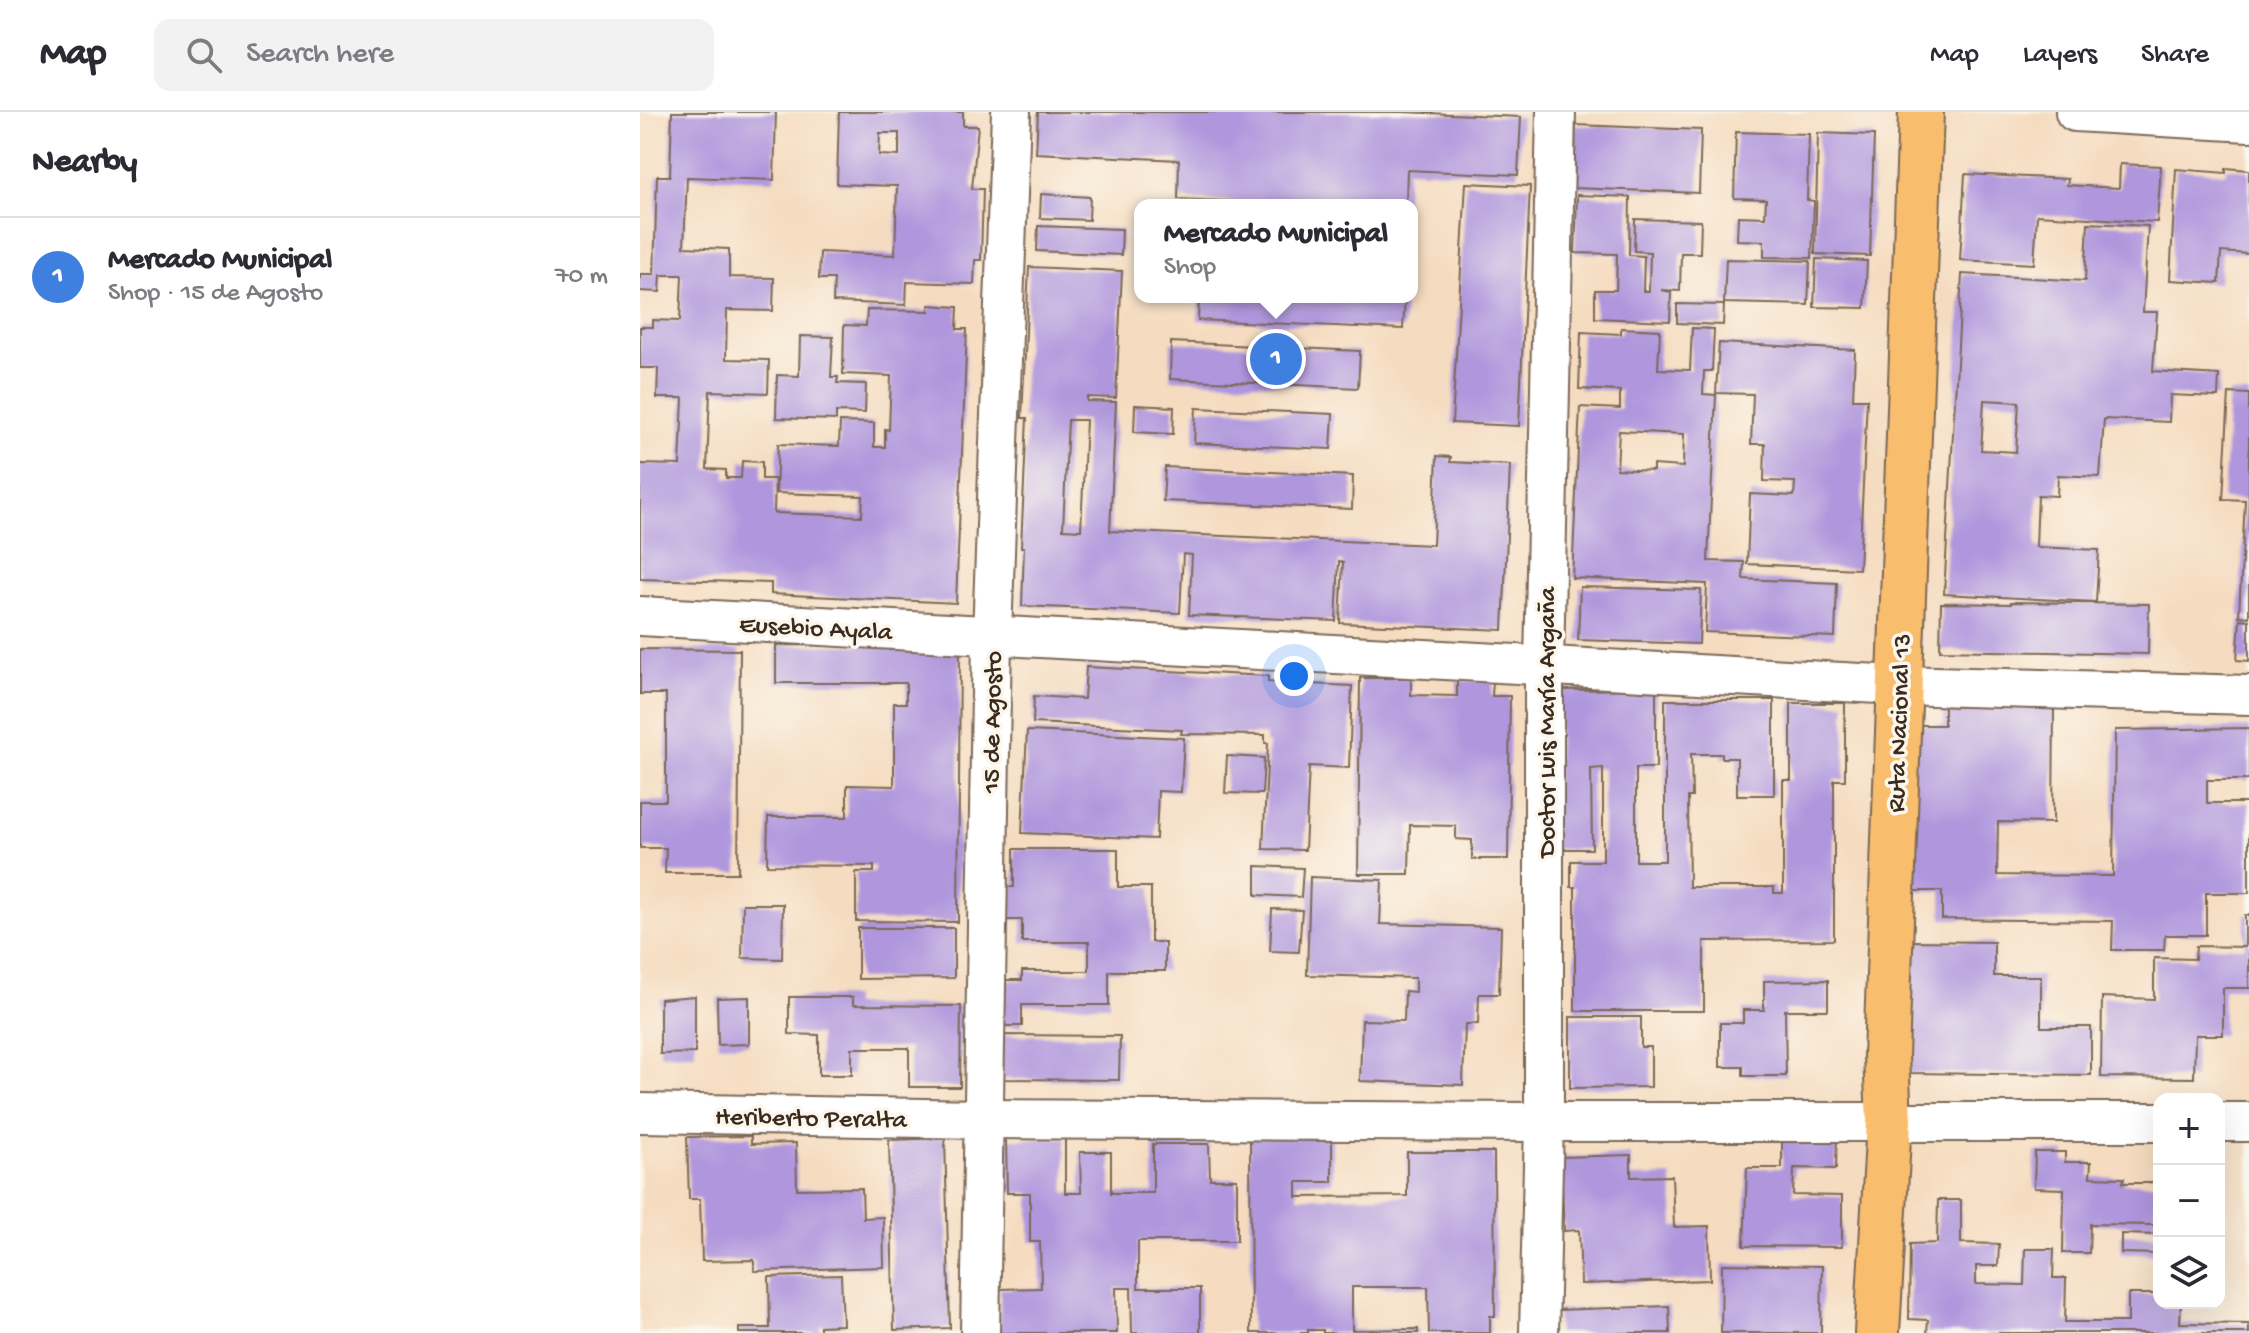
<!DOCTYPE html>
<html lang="en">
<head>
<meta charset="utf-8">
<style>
	body { margin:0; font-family:"Gochi Hand",sans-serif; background:#f2f2f3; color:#2b2b33 }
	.controls { position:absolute; right:24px; bottom:24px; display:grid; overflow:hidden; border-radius:16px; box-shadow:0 8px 32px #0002 }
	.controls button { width:72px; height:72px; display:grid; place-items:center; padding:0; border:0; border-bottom:2px solid #e1e1e2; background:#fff; color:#2b2b33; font:40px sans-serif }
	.you { position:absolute; left:654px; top:564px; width:28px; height:28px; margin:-20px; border:6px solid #fff; border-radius:50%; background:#1a73e8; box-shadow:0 0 0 12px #1a73e833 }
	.badge { display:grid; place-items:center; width:52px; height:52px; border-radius:50%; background:#2563eb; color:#fff; font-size:26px; font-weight:700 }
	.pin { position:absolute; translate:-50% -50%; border:4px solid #fff; box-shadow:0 2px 8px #0006 }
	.popup { position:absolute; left:494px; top:87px; width:284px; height:104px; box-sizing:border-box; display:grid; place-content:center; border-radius:16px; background:#fff; filter:drop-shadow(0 2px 6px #0005); font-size:26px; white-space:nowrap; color:#7c7c81 }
	.popup b { font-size:30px; color:#2b2b33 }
	.popup::after { content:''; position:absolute; left:50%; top:100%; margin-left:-16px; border:16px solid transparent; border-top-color:#fff }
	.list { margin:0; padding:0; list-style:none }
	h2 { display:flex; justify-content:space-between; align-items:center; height:104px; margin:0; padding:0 32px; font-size:34px }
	h2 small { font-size:26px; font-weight:400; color:#7c7c81 }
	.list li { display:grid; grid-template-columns:52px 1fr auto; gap:24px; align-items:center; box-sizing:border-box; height:120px; padding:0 32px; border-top:2px solid #e1e1e2 }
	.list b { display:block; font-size:30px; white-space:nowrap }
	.list p { margin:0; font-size:26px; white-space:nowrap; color:#7c7c81 }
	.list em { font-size:26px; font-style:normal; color:#7c7c81 }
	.icon { flex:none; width:44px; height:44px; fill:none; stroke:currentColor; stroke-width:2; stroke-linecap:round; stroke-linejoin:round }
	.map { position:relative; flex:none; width:1609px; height:1221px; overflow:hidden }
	header { display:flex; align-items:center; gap:48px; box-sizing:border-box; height:112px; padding:0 40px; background:#fff; border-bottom:2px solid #e1e1e2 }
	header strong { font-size:38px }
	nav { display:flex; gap:44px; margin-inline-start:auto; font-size:28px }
	.search { width:560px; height:72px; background:#f2f2f3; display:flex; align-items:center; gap:20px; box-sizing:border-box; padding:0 28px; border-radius:16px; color:#7c7c81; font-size:30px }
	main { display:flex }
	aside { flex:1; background:#fff }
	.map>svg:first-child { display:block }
</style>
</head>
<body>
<header>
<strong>Map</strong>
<div class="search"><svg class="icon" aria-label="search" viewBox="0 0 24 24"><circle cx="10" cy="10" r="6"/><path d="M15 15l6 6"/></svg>Search here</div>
<nav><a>Map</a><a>Layers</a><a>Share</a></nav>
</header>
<main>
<aside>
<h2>Nearby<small></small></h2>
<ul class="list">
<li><span class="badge" style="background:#3f7fe0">1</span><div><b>Mercado Municipal</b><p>Shop · 15 de Agosto</p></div><em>70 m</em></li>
</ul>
</aside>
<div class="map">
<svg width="1609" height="1221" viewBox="0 0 1609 1221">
	<rect width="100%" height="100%" fill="#fbf7ec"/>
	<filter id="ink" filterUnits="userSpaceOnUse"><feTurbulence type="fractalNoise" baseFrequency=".0125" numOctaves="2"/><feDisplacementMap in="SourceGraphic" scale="16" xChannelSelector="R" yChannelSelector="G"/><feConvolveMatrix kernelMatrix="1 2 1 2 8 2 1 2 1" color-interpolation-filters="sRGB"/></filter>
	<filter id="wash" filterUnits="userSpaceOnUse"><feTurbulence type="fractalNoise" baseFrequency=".006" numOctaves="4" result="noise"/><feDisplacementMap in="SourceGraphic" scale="32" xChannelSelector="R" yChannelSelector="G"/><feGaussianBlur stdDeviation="1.8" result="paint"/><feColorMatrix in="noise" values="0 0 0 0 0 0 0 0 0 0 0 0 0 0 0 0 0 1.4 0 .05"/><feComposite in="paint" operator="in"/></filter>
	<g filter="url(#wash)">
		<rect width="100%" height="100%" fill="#f5dcc0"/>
		<g id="blocks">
			<!-- building -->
			<g fill="#af96dd" fill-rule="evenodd">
				<polygon points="32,0 136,0 134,68 47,65 44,135 89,137 89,165 134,166 133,199 87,198 86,247 129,248 128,281 70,279 67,357 86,358 86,366 101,366 102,349 122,350 122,367 135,367 134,401 222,404 223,384 136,381 138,332 199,334 200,310 234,311 234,335 245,335 245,317 249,318 251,264 203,262 204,213 226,214 227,198 289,199 289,193 318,195 317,217 327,217 316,491 131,482 131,471 0,467 0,352 40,353 43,286 17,286 18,256 0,256 0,215 13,215 13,208 40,209 42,163 21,163 20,180 0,179 0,162 14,162 17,64 30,64"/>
				<path d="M199,0h124v14h15l-6,63h11l-2,71h-6l-1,24 -67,-2 -1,23 -73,-3 1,-23h-15l1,-27 75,3 2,-69 -60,-2zM240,21h19v23l-20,-1z"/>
				<polygon points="398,0 762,0 881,5 878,63 767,58 766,93 669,93 538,87 539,48 396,41"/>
				<polygon points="936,13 1061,18 1059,81 934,76"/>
				<polygon points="1096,20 1169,22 1167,88 1174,89 1172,146 1124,145 1124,129 1097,128 1098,104 1125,105 1126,87 1094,86"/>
				<polygon points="1178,21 1234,23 1230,144 1175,142"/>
				<polygon points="1480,52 1521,54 1517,110 1397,103 1394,152 1320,148 1325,62 1428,67 1427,73 1479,76"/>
				<polygon points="1586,56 1609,58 1609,142 1581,140 1579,171 1530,168 1536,57 1586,61"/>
				<polygon points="826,71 890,74 879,314 812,311"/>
				<polygon points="401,82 450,85 449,108 400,106"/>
				<polygon points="937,83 990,85 989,143 1004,144 1003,179 1009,179 1010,140 994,139 995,107 1061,109 1060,141 1041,141 1040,179 1021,178 1031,180 1030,209 955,206 955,178 976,178 977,142 935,141"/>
				<path d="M1448,111l60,3 -5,86h14l-4,59 66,4 -1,22 -48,-2 -1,27 -65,-3 -4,58 -42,-2 -1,21 -19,-1 -2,52 63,3 -3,52 -152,-8 18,-320 123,7zM1344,288l35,2 -3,50 -35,-2z"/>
				<polygon points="398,114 482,117 481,143 397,139"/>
				<polygon points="1086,147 1170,149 1168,193 1084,191"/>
				<polygon points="1176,147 1227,149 1225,196 1174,195"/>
				<path d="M389,155l93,4 -6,127 -29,-1v4l29,1 -6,129 323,14 4,-89 14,1 -1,5 60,3 -7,165 -163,-7 3,-61 -4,-1 -3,60 -147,-6 3,-60 -9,-1 -3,59 -158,-7 2,-59h-3l6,-129h-5zM428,308h18l-5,110 -18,-1z"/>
				<polygon points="559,185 765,185 763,217 558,208"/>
				<polygon points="1037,192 1084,193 1083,213 1037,211"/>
				<path d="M981,216l39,2 -2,39 32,1 2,-42 22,1 -2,42h-8l-1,23 13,1 -8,166 36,1 -1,17 94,4 -2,54 -130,-5 2,-48 -135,-6 8,-171 40,2v-18l-41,-2 2,-57 40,2zM979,319l65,3 -1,33 -30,-2v6l-36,-2z"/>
				<polygon points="160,224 193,225 191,265 198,265 197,271 226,272 225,301 196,300 196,308 136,306 137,263 159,264"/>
				<polygon points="531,230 720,239 718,276 530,267"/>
				<polygon points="1079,231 1215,238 1213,287 1227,287 1219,457 1107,452 1110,382 1154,384 1155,370 1124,369 1125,332 1111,332 1113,282 1076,281"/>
				<polygon points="1589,281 1609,282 1609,505 1599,504 1605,388 1583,387"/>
				<polygon points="495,293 534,295 533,322 494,320"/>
				<polygon points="556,296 693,302 691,337 554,331"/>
				<polygon points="525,355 713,364 712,397 523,389"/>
				<polygon points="940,475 1061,478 1059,532 938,528"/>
				<polygon points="1371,490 1509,492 1508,542 1300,538 1301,491 1371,492"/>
				<polygon points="1600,507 1609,508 1609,549 1597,548"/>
				<polygon points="136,533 320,534 318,810 216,809 216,760 234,760 234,754 127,753 128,705 207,705 207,673 254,674 254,591 266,591 266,571 136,571"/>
				<polygon points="0,537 100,538 98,761 25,761 26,736 0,736 0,689 26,689 26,582 0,582"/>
				<polygon points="446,555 628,564 628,570 712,574 709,656 669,654 665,738 623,737 628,631 625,631 625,623 541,622 542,618 393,611 394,584 444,587"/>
				<polygon points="720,566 771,566 771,583 817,584 817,569 853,569 852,584 870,584 868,747 832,747 832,728 816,727 816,714 770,713 769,762 718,762"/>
				<polygon points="1016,577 1016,656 996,656 996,749 1025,749 1025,588 1134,588 1134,683 1097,683 1097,646 1082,646 1082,642 1051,642 1052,685 1048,685 1049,775 1134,775 1134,781 1143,781 1143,668 1151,668 1151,591 1205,591 1205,668 1194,668 1194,828 1064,829 1064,899 935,899 935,775 931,775 931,749 963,749 963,656 951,657 952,737 913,737 921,578"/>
				<polygon points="1304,594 1414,595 1413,711 1358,710 1357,763 1473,764 1475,618 1609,616 1609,668 1567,668 1567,691 1609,691 1609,781 1566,781 1566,823 1525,823 1524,838 1472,838 1473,809 1302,807 1302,779 1272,779 1274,613 1304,613"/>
				<polygon points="387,619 544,626 541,680 518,679 516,727 382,721"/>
				<polygon points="587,644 624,646 622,682 585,681"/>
				<polygon points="374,737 478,737 478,775 511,775 511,830 525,830 525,859 469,859 469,893 382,893 382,914 361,914 361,868 382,868 382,859 449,859 449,830 382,830 382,808 362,808 362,775 374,775"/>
				<polygon points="616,754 663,756 661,785 616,783"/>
				<polygon points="670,765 742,768 740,812 861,815 859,882 839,882 838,912 825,912 823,973 720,969 722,908 764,909 765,879 775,880 775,866 667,863"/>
				<polygon points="103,792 143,792 142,847 102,846"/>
				<polygon points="632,797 662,798 659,840 630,839"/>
				<polygon points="1605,803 1609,803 1609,876 1583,876 1583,923 1555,923 1554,966 1461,965 1462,885 1514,887 1514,846 1555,847 1556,834 1605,835"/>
				<polygon points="218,816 314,816 314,866 218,867"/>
				<polygon points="1268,829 1354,830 1354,864 1401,864 1401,915 1451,915 1451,963 1266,961"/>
				<polygon points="1188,868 1188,898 1145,898 1146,964 1103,964 1103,955 1080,955 1080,911 1103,911 1103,898 1124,898 1124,869"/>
				<polygon points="55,884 55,941 20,942 20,887"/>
				<polygon points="109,885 109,932 78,933 77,886"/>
				<polygon points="149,885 213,885 213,893 321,894 320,975 269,975 269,936 212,936 212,963 179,963 179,923 149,922"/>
				<polygon points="930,905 1001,905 1001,935 1011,935 1011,975 930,976"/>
				<polygon points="361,923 480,924 479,968 361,967"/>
				<polygon points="692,1023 692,1070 657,1070 657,1085 767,1084 767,1040 854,1040 855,1204 850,1204 850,1221 789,1221 788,1175 712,1175 712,1218 778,1217 778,1221 683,1221 683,1218 668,1218 668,1221 611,1221 610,1024"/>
				<polygon points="1142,1023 1197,1024 1196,1057 1154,1056 1153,1083 1202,1084 1202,1135 1104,1134 1107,1056 1142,1056"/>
				<polygon points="111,1024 111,1032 156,1031 157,1077 222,1076 223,1106 243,1105 244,1155 114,1159 114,1148 62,1149 60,1087 49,1087 47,1025"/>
				<polygon points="305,1026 310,1216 254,1218 249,1028"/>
				<polygon points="425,1026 425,1081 441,1081 440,1040 471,1040 471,1081 513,1081 513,1032 569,1032 570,1067 597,1067 597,1129 498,1129 498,1176 560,1176 560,1221 492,1221 491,1176 476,1176 477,1221 360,1221 360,1177 401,1176 400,1130 390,1130 390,1081 367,1081 366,1027"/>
				<polygon points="1395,1040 1425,1040 1425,1050 1451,1050 1450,1065 1484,1066 1483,1071 1517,1071 1516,1113 1450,1112 1449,1141 1423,1141 1424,1077 1394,1076"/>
				<polygon points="991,1043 991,1065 1032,1064 1034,1115 1069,1114 1070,1168 941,1172 939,1118 924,1119 921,1045"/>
				<polygon points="1298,1088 1321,1088 1321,1131 1359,1132 1358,1154 1336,1154 1336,1172 1384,1173 1385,1137 1414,1137 1413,1166 1426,1166 1425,1210 1488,1210 1488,1182 1519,1182 1519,1191 1541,1191 1540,1211 1609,1212 1609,1221 1287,1221 1288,1208 1269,1207 1270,1132 1297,1131"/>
				<polygon points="1481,1122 1519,1123 1519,1142 1481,1141"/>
				<polygon points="1082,1152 1182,1154 1181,1221 1081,1221"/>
				<polygon points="201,1163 203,1213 180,1214 180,1221 99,1221 99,1216 130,1216 129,1165"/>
				<polygon points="1029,1194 1030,1221 918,1221 917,1198"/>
			</g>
		</g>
	</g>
	<g filter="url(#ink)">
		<use href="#blocks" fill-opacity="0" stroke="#7c6857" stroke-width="2"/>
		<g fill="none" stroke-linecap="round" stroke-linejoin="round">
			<defs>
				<g id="minor">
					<polyline points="1435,0 1609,10"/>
					<polyline points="0,504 1258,573 1609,583"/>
					<polyline points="0,1001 342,1007 904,1010 1519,1010"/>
					<polyline points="1579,1010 1609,1010"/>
					<polyline points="340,1221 352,524 371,0"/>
					<polyline points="899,1221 904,1010 904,552 916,0"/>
				</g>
				<polyline id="trunk" points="1237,1221 1249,1009 1246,944 1281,0"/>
			</defs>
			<!-- minor casing -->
			<use href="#minor" stroke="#7c6857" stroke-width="42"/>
			<!-- trunk casing -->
			<use href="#trunk" stroke="#7c6857" stroke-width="48"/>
			<!-- minor -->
			<use href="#minor" stroke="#fff" stroke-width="38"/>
			<!-- trunk -->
			<use href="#trunk" stroke="#f9be6d" stroke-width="44"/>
		</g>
	</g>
	<g text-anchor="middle" stroke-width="7" stroke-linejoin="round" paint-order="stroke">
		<!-- street labels -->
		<g font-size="26" fill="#3b2a1e" stroke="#fbf7ec">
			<text transform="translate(176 514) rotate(3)" y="9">Eusebio Ayala</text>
			<text transform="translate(350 610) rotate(-89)" y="9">15 de Agosto</text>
			<text transform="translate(905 610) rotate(-90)" y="9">Doctor Luis María Argaña</text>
			<text transform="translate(1257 611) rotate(-88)" y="9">Ruta Nacional 13</text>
			<text transform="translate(171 1004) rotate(1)" y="9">Heriberto Peralta</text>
		</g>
	</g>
</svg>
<div class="controls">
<button>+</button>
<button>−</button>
<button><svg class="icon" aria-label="layers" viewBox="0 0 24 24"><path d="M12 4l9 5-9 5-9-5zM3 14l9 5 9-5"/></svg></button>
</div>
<div class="you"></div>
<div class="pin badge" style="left:636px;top:247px;background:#3f7fe0">1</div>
<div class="popup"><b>Mercado Municipal</b>Shop</div>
</div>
</main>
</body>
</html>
